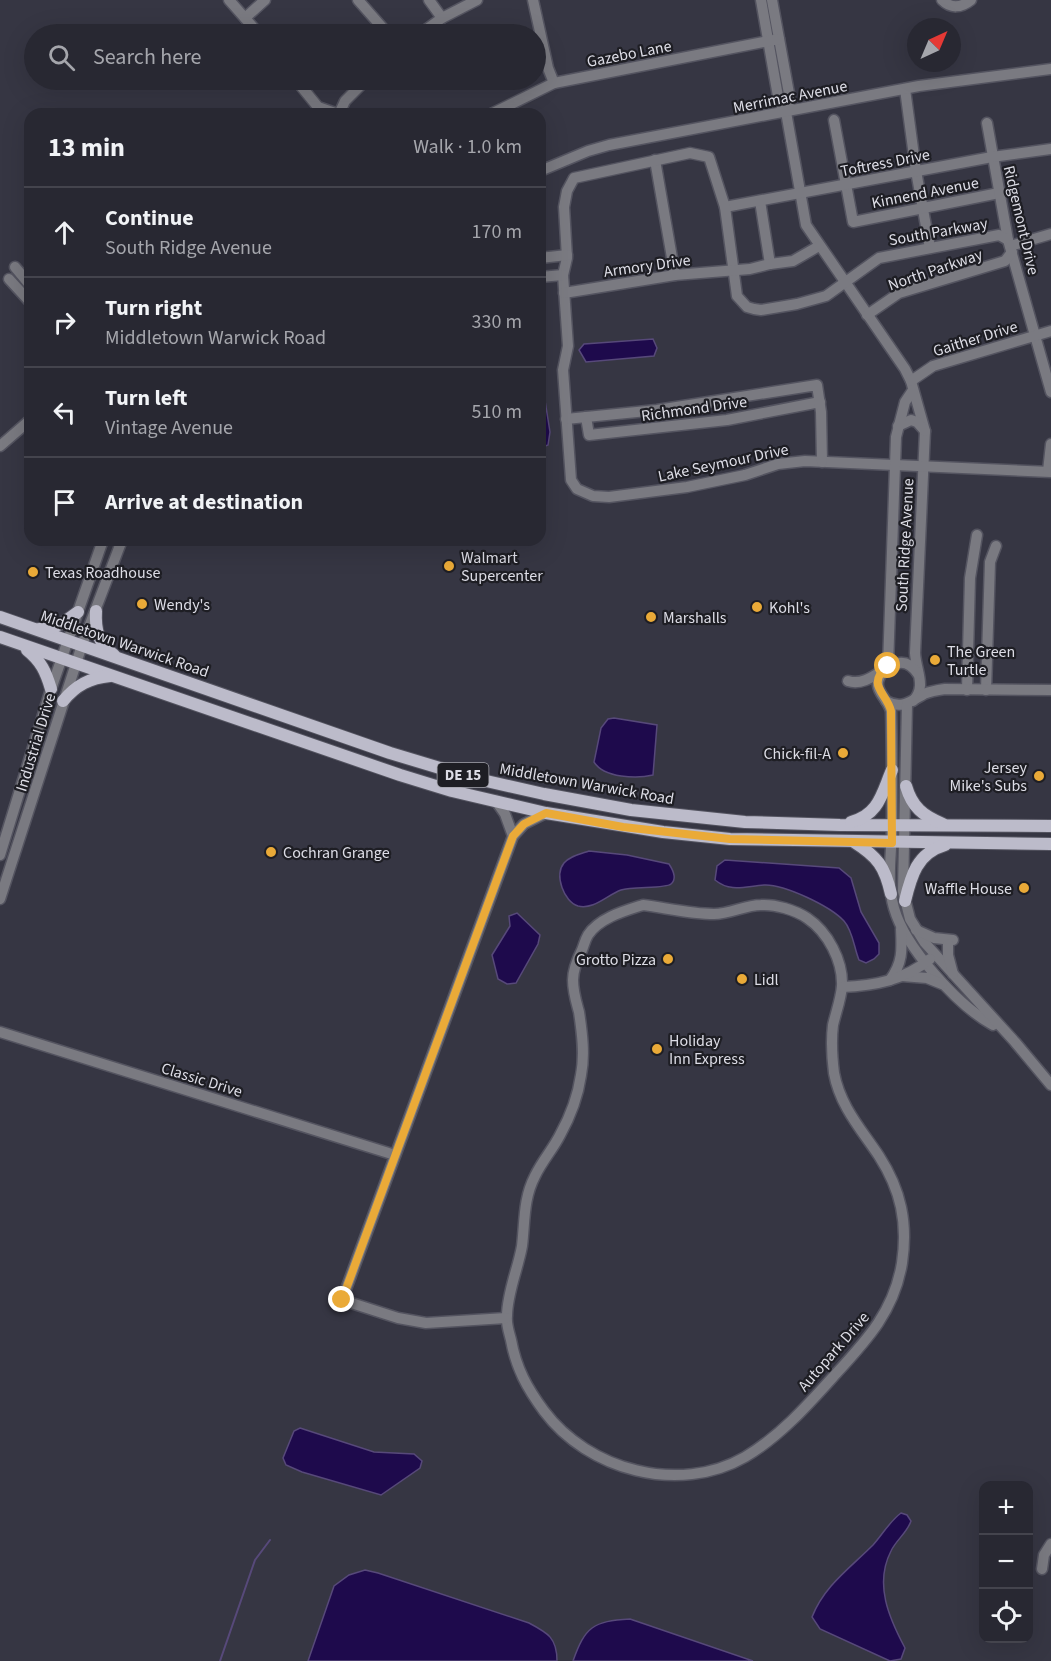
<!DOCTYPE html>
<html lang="en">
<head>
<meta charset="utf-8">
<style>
	body { margin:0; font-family:"Source Sans 3",sans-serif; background:#30303a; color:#f1f3f6 }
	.controls { position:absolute; right:18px; bottom:18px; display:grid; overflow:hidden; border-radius:12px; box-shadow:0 6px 24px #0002 }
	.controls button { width:54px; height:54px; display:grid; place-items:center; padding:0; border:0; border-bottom:2px solid #44444d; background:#282832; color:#f1f3f6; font:30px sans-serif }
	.compass { position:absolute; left:907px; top:18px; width:54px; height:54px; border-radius:50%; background:#282832; box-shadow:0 6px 24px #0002; rotate:44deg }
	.stop { position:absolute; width:18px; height:18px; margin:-14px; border:4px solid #eaaa38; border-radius:50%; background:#fff }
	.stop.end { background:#eaaa38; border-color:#fff; box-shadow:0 2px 6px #0008 }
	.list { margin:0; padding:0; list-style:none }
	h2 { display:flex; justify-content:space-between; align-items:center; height:78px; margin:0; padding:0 24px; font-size:26px }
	h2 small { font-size:20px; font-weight:400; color:#a5a6ac }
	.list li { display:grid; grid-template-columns:39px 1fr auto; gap:18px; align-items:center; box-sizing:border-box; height:90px; padding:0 24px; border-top:2px solid #44444d }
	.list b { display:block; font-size:22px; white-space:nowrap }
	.list p { margin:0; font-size:20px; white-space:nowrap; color:#a5a6ac }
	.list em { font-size:20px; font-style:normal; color:#a5a6ac }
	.icon { flex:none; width:33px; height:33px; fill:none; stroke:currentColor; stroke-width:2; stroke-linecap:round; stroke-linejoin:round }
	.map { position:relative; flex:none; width:1051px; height:1661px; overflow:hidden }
	.search { position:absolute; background:#282832; box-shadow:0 6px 24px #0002; left:24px; top:24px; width:522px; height:66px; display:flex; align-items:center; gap:15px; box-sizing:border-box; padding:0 21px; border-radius:33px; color:#a5a6ac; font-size:22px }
	.panel { position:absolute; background:#282832; box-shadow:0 6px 24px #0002; left:24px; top:108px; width:522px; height:438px; border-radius:18px }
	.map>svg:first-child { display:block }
</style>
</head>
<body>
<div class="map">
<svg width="1051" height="1661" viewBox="0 0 1051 1661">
	<rect width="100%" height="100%" fill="#363643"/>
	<!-- water -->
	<g fill="#1e0a4c" stroke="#57497a" stroke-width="1.5">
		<polygon points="653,339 657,348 654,356 586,362 579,350 584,344"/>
		<polygon points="540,369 550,432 548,445 543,447 540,445"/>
		<path d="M614,718l43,7 -4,50c-16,4 -49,3 -59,-13l7,-34 7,-9z"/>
		<path d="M589,851l38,4 42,9c4,6 8,15 2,20 -5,5 -39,2 -50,6 -14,5 -27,20 -43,16 -14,-4 -24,-31 -14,-43 6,-7 16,-9 25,-12z"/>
		<path d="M725,860l114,8 12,10 10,34 18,31v11l-5,5 -8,4 -7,-3c-5,-12 -6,-29 -15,-39 -14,-15 -60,-37 -80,-36 -18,1 -33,8 -49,-5l2,-14z"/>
		<polygon points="517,913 540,935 538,944 516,983 507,984 498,979 492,955 510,926 509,916"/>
		<polygon points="300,1428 374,1452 414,1454 422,1461 420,1468 381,1495 302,1472 286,1465 283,1458 294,1431"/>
		<path d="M901,1513l6,2 4,6c-4,12 -15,19 -20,30 -17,33 -2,67 14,97l-4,11 -11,2 -70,-32 -8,-12c12,-31 38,-49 61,-72 9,-10 17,-24 28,-32z"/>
		<path d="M365,1570l13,3 151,50c19,10 28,15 28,38h-249l26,-75 15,-11z"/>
		<path d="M630,1619l123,42h-180c12,-34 20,-40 57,-42z"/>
	</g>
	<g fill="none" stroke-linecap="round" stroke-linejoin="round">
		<!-- stream -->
		<polyline stroke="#57497a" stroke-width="2" points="220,1661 255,1560 270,1540"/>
		<defs>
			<g id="minor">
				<polyline points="229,0 259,34"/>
				<polyline points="358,0 388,34"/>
				<polyline points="429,0 442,18"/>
				<polyline points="533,0 548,68 554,83"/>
				<polyline points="761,0 779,102 786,112"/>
				<path d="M772,0l18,99 -4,13 20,113 99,144 6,12 14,50 -10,222c1,18 12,34 -2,48"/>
				<path d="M942,0c9,9 19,8 29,0"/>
				<polyline points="245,18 265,0"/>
				<polyline points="420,34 442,18 477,0"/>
				<polyline points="296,80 318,107 338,114"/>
				<polyline points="905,89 916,171 930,248"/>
				<polyline points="339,114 345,101 366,80"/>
				<polyline points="491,114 554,83 779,39"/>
				<polyline points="834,120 853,222 999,193"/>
				<polyline points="987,123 1008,240 1051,392"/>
				<polyline points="655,160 675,275"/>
				<polyline points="540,171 588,151 609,145 919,86 1051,69"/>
				<polyline points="760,201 770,264"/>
				<polyline points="725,207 992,157 1051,149"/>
				<polyline points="1008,240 999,235 879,258 826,296 797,304 761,310 754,309 747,307 737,296 725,207 709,157 690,153 574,178 567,191 564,207 567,258 563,275 568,346 563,370 571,480 577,489 593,496 609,497 687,487 745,475 778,464 805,461 1051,472"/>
				<polyline points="1010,246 1051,234"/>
				<polyline points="540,258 567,255"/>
				<polyline points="15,267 30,285"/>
				<polyline points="540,277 563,275"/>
				<polyline points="9,279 30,302"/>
				<polyline points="564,293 675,275 750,269 770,264 793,261 819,246"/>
				<polyline points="867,315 899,293 1005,261 1012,252"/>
				<polyline points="911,381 933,366 1051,331"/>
				<polyline points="586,417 589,435 727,420 820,402"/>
				<polyline points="566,419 657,410 817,385 821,412 822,462"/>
				<polyline points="898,426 911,420 917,422 925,431"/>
				<polyline points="0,446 30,420"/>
				<polyline points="1048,471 1051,444"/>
				<polyline points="888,666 896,437 905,402 913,390"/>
				<path d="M885,669c-17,20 1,25 6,42 1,38 1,76 1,114 0,27 -6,57 2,83 11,39 63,97 99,117"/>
				<path d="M848,681c28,9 48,-39 70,-7"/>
				<polyline points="967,690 970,578 977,535"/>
				<polyline points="986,690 990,562 996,546"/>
				<path d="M886,701c16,9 25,0 38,-7 7,-3 14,-4 21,-5l106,1"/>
				<polyline points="907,704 903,891 910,919 925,943 1015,1042 1051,1085"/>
				<polyline points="496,801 505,814 513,836"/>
				<polyline points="0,855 51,689 103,540"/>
				<polyline points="0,899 82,645 122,540"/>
				<path d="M643,905c23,3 48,9 71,9 16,0 31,-9 47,-9 14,-1 34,5 46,13 21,14 36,43 35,68 -1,13 -6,26 -9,39 -2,16 -1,32 1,48 6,33 27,56 45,83 22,34 29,67 23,107 -8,49 -36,78 -69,114 -26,29 -54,60 -88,80 -66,38 -157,13 -201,-46 -17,-23 -28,-43 -33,-71 -2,-8 -5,-16 -4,-24 0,-23 11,-47 15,-70 3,-24 1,-47 13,-70 7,-15 18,-27 25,-41 10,-18 18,-39 21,-60 4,-20 1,-43 -2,-63 -3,-11 -6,-20 -6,-32 0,-11 4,-20 9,-30 2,-5 3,-10 6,-15 11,-17 36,-24 55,-30z"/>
				<polyline points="916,930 934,938 953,940"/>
				<polyline points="948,944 948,955 953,974"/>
				<polyline points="902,976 927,978 942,984"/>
				<path d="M890,980c13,-17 12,-31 11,-51"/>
				<path d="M842,987c33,-1 62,-7 88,-28"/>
				<polyline points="0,1032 395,1155"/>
				<polyline points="506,1318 426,1323 398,1318 342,1300 513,836 524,824 546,813"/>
				<polyline points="1042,1569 1044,1555 1051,1544"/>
			</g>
			<g id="major">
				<path d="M96,611c-1,18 2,33 18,44"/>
				<polyline points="0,617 390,753 473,778 544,794 631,810 745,822 840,825 1051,826"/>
				<path d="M39,629c16,1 27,-8 39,-17"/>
				<polyline points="0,637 400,775 452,791 546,813 663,832 730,839 1051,844"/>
				<path d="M27,650c14,11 19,22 24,39"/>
				<path d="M63,701c13,-16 27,-23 47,-25"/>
				<path d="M906,786c6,21 17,30 37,38"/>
				<path d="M851,822c28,-7 31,-29 41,-52"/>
				<path d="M854,842c24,15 31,25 37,52"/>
				<path d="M905,901c6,-25 12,-48 40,-56"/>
			</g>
		</defs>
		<!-- minor casing -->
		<use href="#minor" stroke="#545460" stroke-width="13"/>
		<!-- major casing -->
		<use href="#major" stroke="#545460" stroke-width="14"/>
		<!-- minor -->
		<use href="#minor" stroke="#7a7a81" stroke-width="10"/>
		<!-- major -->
		<use href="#major" stroke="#bcbbca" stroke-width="12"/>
	</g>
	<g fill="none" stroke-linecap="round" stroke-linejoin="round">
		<!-- route -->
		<path stroke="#eaaa38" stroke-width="8" d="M342,1300l171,-464 11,-12 22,-11 77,14 107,12 162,4 -1,-132c-4,-18 -26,-26 -3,-45"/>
	</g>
	<!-- markers -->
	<g fill="#eaaa38" stroke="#1e1e24" stroke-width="2">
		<circle cx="449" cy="566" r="6"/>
		<circle cx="33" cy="572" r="6"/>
		<circle cx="142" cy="604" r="6"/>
		<circle cx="757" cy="607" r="6"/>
		<circle cx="651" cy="617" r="6"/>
		<circle cx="935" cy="660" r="6"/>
		<circle cx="843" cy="753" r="6"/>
		<circle cx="1039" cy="776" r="6"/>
		<circle cx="271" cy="852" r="6"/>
		<circle cx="1024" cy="888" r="6"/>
		<circle cx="668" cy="959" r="6"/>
		<circle cx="742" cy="979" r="6"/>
		<circle cx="657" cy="1049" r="6"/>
	</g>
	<g text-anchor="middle" stroke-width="4.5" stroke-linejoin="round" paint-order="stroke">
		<!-- shield labels -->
		<rect fill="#1e1e24" stroke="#a4a4ac" stroke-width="1.5" x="437.5" y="763" width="51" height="24" rx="4.5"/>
		<g font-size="15" font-weight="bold" fill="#dddde6">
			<text x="463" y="780">DE 15</text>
		</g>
		<!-- street labels -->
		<g font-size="16" fill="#dddde6" stroke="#1e1e24">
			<text transform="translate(629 53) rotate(-11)" y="6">Gazebo Lane</text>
			<text transform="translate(790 96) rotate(-11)" y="6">Merrimac Avenue</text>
			<text transform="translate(885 162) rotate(-11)" y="6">Toftress Drive</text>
			<text transform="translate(925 192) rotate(-11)" y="6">Kinnend Avenue</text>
			<text transform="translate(1022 220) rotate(77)" y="6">Ridgemont Drive</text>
			<text transform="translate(938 231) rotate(-10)" y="6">South Parkway</text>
			<text transform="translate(647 265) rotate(-8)" y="6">Armory Drive</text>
			<text transform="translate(935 269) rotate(-19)" y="6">North Parkway</text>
			<text transform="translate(975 338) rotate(-17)" y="6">Gaither Drive</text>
			<text transform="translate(694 408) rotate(-8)" y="6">Richmond Drive</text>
			<text transform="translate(723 462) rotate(-12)" y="6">Lake Seymour Drive</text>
			<text transform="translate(904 545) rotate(-87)" y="6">South Ridge Avenue</text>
			<text transform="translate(125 643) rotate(19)" y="6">Middletown Warwick Road</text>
			<text transform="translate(35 742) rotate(-73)" y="6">Industrial Drive</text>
			<text transform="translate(587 783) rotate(10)" y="6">Middletown Warwick Road</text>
			<text transform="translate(202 1079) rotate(17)" y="6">Classic Drive</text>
			<text transform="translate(833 1351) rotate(-49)" y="6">Autopark Drive</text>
		</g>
		<!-- poi labels -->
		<g font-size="16" fill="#dddde6" stroke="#1e1e24" text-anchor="start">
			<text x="461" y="563">Walmart<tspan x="461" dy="18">Supercenter</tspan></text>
			<text x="45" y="578">Texas Roadhouse</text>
			<text x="154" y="610">Wendy's</text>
			<text x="769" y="613">Kohl's</text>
			<text x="663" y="623">Marshalls</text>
			<text x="947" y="657">The Green<tspan x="947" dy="18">Turtle</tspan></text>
			<text x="831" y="759" text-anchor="end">Chick-fil-A</text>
			<text x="1027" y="773" text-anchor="end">Jersey<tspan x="1027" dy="18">Mike's Subs</tspan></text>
			<text x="283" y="858">Cochran Grange</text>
			<text x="1012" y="894" text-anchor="end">Waffle House</text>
			<text x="656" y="965" text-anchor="end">Grotto Pizza</text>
			<text x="754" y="985">Lidl</text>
			<text x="669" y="1046">Holiday<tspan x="669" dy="18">Inn Express</tspan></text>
		</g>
	</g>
</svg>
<div class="controls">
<button>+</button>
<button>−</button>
<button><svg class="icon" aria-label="locate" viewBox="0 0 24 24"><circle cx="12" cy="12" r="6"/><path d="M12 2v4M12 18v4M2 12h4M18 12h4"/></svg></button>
</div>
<svg class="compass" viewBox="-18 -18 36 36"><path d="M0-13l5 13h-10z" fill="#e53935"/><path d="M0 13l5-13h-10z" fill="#a5a6ac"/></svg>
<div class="stop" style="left:888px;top:666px"></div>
<div class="stop end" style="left:342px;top:1300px"></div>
<div class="search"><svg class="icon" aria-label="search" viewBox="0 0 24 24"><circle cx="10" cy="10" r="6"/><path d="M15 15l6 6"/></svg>Search here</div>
<section class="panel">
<h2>13 min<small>Walk · 1.0 km</small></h2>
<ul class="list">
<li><svg class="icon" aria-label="ahead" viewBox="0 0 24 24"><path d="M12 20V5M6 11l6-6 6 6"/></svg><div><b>Continue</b><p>South Ridge Avenue</p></div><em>170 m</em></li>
<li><svg class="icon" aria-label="right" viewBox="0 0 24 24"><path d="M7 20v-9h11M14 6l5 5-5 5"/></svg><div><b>Turn right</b><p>Middletown Warwick Road</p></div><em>330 m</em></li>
<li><svg class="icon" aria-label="left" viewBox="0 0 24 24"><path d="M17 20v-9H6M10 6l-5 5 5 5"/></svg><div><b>Turn left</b><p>Vintage Avenue</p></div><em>510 m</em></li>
<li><svg class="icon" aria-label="arrive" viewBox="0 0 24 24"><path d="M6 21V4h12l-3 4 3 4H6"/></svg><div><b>Arrive at destination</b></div></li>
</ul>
</section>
</div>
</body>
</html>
